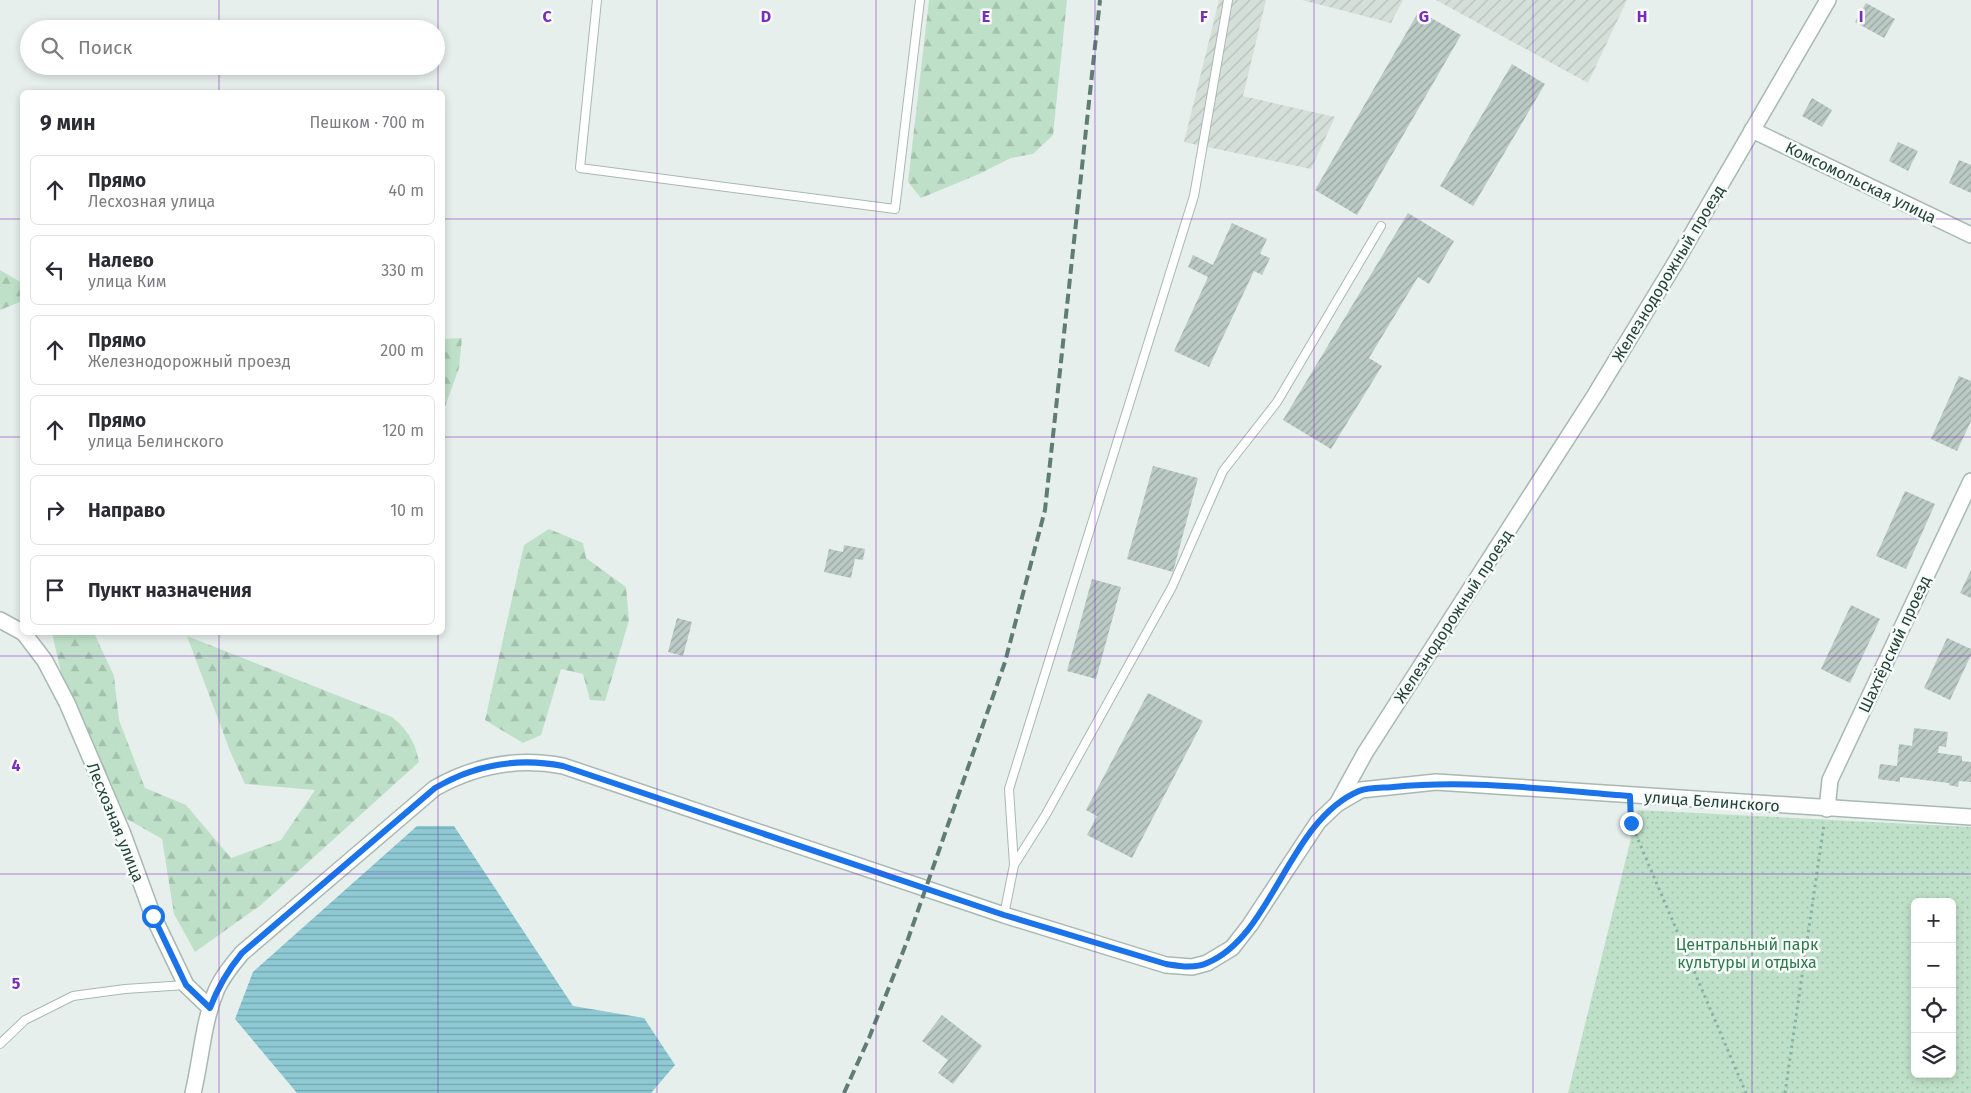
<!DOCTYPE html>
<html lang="ru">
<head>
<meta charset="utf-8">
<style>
	body { margin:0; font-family:"Fira Sans",sans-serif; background:#f2f2f3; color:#2b2b33 }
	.controls { position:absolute; right:15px; bottom:15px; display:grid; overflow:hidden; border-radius:8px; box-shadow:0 2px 8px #0003 }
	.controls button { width:45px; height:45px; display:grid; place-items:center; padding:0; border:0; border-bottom:1px solid #e1e1e2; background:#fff; color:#2b2b33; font:25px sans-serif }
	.stop { position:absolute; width:15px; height:15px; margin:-11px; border:4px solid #1a73e8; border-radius:50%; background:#fff }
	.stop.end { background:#1a73e8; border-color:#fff; box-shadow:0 1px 5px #0008 }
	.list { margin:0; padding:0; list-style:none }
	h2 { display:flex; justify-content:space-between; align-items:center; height:65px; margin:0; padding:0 20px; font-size:21px }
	h2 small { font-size:16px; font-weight:400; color:#7c7c81 }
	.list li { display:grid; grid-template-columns:32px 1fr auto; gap:15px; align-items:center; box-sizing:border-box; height:70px; margin:0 10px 10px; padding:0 10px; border:1px solid #e1e1e2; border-radius:8px }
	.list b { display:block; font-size:19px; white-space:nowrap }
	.list p { margin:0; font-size:16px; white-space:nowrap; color:#7c7c81 }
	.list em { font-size:16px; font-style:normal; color:#7c7c81 }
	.icon { flex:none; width:28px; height:28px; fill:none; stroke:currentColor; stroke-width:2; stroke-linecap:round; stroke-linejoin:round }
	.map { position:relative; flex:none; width:1971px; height:1093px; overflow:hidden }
	.search { position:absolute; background:#fff; box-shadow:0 2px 8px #0003; left:20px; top:20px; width:425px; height:55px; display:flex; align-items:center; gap:12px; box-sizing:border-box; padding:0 18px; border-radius:28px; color:#7c7c81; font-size:19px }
	.panel { position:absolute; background:#fff; box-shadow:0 2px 8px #0003; left:20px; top:90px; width:425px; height:545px; border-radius:8px }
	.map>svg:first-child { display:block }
</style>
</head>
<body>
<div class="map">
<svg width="1971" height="1093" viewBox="0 0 1971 1093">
	<defs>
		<pattern id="industrial-furrows" width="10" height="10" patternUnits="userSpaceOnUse" patternTransform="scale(1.25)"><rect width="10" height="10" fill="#d4dfda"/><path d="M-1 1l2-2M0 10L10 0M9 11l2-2" fill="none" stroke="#b6c1bc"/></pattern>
		<pattern id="forest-firs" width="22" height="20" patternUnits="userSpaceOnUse" patternTransform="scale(1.25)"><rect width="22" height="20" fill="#bfe0c8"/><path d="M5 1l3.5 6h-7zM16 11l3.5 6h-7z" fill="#a4c1ad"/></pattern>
		<pattern id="park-dots" width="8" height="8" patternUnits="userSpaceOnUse" patternTransform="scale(1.25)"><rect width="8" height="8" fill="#bfe0c8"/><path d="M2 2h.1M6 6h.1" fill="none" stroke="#a4c1ad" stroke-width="1.8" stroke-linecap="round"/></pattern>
		<pattern id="water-rules" width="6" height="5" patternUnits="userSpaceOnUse" patternTransform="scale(1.25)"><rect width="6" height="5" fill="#8ec9d4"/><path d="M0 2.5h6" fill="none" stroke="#74a5ad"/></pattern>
		<pattern id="building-hatch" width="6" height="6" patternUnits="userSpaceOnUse" patternTransform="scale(1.25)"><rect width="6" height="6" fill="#bbcac4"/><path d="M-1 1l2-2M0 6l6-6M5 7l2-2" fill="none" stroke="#98a6a0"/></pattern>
	</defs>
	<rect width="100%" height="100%" fill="#e6efeb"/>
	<!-- industrial -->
	<g fill="url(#industrial-furrows)">
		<polygon points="1219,0 1266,0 1243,96 1335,117 1311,169 1184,142"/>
		<polygon points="1302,0 1403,0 1391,23"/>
		<polygon points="1436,0 1627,0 1588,83"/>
	</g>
	<!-- forest -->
	<g fill="url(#forest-firs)">
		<polygon points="929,0 1067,0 1053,135 1033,154 1011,158 979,174 921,198 908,182"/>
		<polygon points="0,270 22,283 22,301 0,310"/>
		<polygon points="462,338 459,368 443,412 443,339"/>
		<polygon points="549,529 583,543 586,558 626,587 629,620 605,701 590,700 583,674 561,669 541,735 523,743 485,720 524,545"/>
		<path d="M52,633h42l20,43 5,44 26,68 41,17 45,53 50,-18 34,-50 -70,-6 -15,-33 -43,-115 205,81c16,13 23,25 27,45l-158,143 -66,47 -21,-38 -12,-75 -40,-23 -59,-135z"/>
	</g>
	<!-- park -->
	<path fill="url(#park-dots)" fill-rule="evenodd" d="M1638,810l333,17v266h-403zM1915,902h37v172h-37z"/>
	<!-- water -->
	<polygon fill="url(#water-rules)" points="417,826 454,826 573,1006 644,1018 675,1065 651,1093 297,1093 235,1019 253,972"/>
	<!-- building -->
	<g fill="url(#building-hatch)">
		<polygon points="1866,3 1895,19 1884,38 1855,22"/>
		<polygon points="1419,11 1461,35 1357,215 1315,190"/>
		<polygon points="1512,64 1545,84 1473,206 1440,186"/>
		<polygon points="1812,98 1832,110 1822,127 1802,116"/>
		<polygon points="1898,142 1918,151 1908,171 1889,161"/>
		<polygon points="1959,160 1971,165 1971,193 1949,183"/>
		<polygon points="1408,213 1454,241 1429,284 1418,277 1369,358 1382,366 1331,449 1283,420"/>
		<polygon points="1232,223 1267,239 1260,254 1270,258 1262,275 1254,271 1209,367 1174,351 1208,277 1188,267 1193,255 1213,265"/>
		<polygon points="1959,376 1971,381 1971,421 1957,451 1931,439"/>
		<polygon points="1153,466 1198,478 1173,572 1127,559"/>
		<polygon points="1905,491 1935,504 1906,569 1876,556"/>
		<polygon points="844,545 865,549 863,560 855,559 851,578 824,572 829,549 843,552"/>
		<polygon points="1971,570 1971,598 1960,593"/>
		<polygon points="1092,579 1121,587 1096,679 1067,671"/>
		<polygon points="1851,605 1880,619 1850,683 1821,669"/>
		<polygon points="677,618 692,622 683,656 668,652"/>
		<polygon points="1947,638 1971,649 1971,655 1950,700 1924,688"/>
		<polygon points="1148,693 1203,721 1132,858 1087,835 1097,816 1086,810"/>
		<polygon points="1914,728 1948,732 1946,747 1939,746 1938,753 1962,756 1962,761 1971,762 1971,782 1959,781 1958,787 1949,785 1949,783 1900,777 1900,782 1878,779 1880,764 1897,766 1899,744 1912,746"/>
		<polygon points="942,1015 982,1046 953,1084 938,1073 948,1060 922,1041"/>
	</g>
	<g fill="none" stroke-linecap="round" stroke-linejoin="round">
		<defs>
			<g id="service">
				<polyline points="597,0 580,168 895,209 920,0"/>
				<polyline points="1014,865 1045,816 1172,587 1223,471 1277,402 1381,226"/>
				<polyline points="1004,915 1014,865 1009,789 1194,196 1228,0"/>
				<polyline points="0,1044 25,1020 73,996 125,989 186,985"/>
			</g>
			<g id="minor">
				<polyline points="1752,130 1971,235"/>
				<polyline points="0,620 22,632"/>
				<polyline points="23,632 45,661 67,703 123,834 153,916 186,985 210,1008"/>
				<polyline points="1337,804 1361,790 1436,782 1971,817"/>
				<polyline points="1827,809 1830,780 1971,481"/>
				<path d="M193,1093c8,-33 10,-70 23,-102 6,-14 16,-26 26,-38l193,-165c41,-23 82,-31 128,-22l441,149 162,50 26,2 15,-4 25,-15 18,-23 68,-103 19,-18 28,-51 230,-358 79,-130 154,-265"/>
			</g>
		</defs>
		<!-- service casing -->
		<use href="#service" stroke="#a8b8b2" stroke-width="10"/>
		<!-- minor casing -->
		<use href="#minor" stroke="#a8b8b2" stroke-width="18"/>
		<!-- path -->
		<g stroke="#86b3a5" stroke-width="3" stroke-dasharray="2.5 4" stroke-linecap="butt">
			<polyline points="1629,809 1631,823 1746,1093"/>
			<polyline points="1785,1093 1824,824"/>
		</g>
		<!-- service -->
		<use href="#service" stroke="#fff" stroke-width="8"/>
		<!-- minor -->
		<use href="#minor" stroke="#fff" stroke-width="15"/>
		<!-- rail -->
		<polyline stroke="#5f7d75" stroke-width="4" stroke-dasharray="10 5" stroke-linecap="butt" points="844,1093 869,1038 908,939 1005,662 1045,510 1100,0"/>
	</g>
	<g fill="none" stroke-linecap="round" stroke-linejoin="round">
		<!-- route -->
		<path stroke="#1a73e8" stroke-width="6" d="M153,916l33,69 24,23c8,-21 18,-38 32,-55l193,-165c41,-24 82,-31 128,-22l441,149 162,49c13,2 28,5 41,-1 66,-27 81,-142 152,-172 10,-4 24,-3 34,-4 78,-8 159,3 237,9l1,27"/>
	</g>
	<!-- grid -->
	<path fill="none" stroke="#7b2cbf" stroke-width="1" stroke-opacity="0.55" d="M219,0v29M438,0v92M657,0v1093M876,0v1093M1095,0v1093M1314,0v1093M1533,0v1093M1752,0v1093M219,66v26M0,219h22M442,219h1529M0,437h22M442,437h1529M219,632v461M438,632v461M0,656h1971M0,874h1971"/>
	<g text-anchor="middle" stroke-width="5" stroke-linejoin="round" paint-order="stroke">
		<!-- street labels -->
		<g font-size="16" fill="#24423a" stroke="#f7fbf9">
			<text transform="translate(1861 182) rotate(26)" y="6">Комсомольская улица</text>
			<text transform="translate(1668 273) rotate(-59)" y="6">Железнодорожный проезд</text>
			<text transform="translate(1453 616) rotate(-57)" y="6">Железнодорожный проезд</text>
			<text transform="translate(1894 644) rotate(-65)" y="6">Шахтёрский проезд</text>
			<text transform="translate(1712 801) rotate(4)" y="6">улица Белинского</text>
			<text transform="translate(116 822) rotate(68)" y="6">Лесхозная улица</text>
		</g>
		<!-- park labels -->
		<g font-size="16" fill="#2d7a4b" stroke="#f7fbf9">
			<text x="1747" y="950">Центральный парк<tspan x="1747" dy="18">культуры и отдыха</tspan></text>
		</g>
	</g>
	<g font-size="16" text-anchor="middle" font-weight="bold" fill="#7b2cbf" stroke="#f7fbf9" stroke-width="5" stroke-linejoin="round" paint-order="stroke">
		<text x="547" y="22">C</text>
		<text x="766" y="22">D</text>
		<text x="986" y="22">E</text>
		<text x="1204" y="22">F</text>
		<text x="1424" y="22">G</text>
		<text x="1642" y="22">H</text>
		<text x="1861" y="22">I</text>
		<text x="16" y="771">4</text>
		<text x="16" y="989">5</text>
	</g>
</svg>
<div class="controls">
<button>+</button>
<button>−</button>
<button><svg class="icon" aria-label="locate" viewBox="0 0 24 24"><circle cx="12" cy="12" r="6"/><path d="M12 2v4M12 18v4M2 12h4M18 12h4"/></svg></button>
<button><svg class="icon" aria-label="layers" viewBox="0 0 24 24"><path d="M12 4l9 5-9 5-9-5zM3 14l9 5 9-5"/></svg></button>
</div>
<div class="stop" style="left:153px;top:916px"></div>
<div class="stop end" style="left:1631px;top:823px"></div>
<div class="search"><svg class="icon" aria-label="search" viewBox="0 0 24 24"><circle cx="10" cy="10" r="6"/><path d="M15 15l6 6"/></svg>Поиск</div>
<section class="panel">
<h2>9 мин<small>Пешком · 700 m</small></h2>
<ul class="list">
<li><svg class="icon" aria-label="ahead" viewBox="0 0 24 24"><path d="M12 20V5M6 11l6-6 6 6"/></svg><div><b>Прямо</b><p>Лесхозная улица</p></div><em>40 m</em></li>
<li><svg class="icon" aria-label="left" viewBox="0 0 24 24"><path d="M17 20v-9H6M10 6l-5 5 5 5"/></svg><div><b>Налево</b><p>улица Ким</p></div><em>330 m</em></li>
<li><svg class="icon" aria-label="ahead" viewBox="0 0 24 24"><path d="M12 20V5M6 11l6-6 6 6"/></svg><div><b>Прямо</b><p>Железнодорожный проезд</p></div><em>200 m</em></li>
<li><svg class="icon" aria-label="ahead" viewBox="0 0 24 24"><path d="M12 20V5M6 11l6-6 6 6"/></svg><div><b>Прямо</b><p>улица Белинского</p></div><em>120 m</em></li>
<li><svg class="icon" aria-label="right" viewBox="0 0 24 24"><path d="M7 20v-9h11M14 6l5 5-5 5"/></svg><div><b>Направо</b></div><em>10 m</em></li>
<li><svg class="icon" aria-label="arrive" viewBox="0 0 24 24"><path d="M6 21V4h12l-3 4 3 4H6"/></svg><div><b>Пункт назначения</b></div></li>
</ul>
</section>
</div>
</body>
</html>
